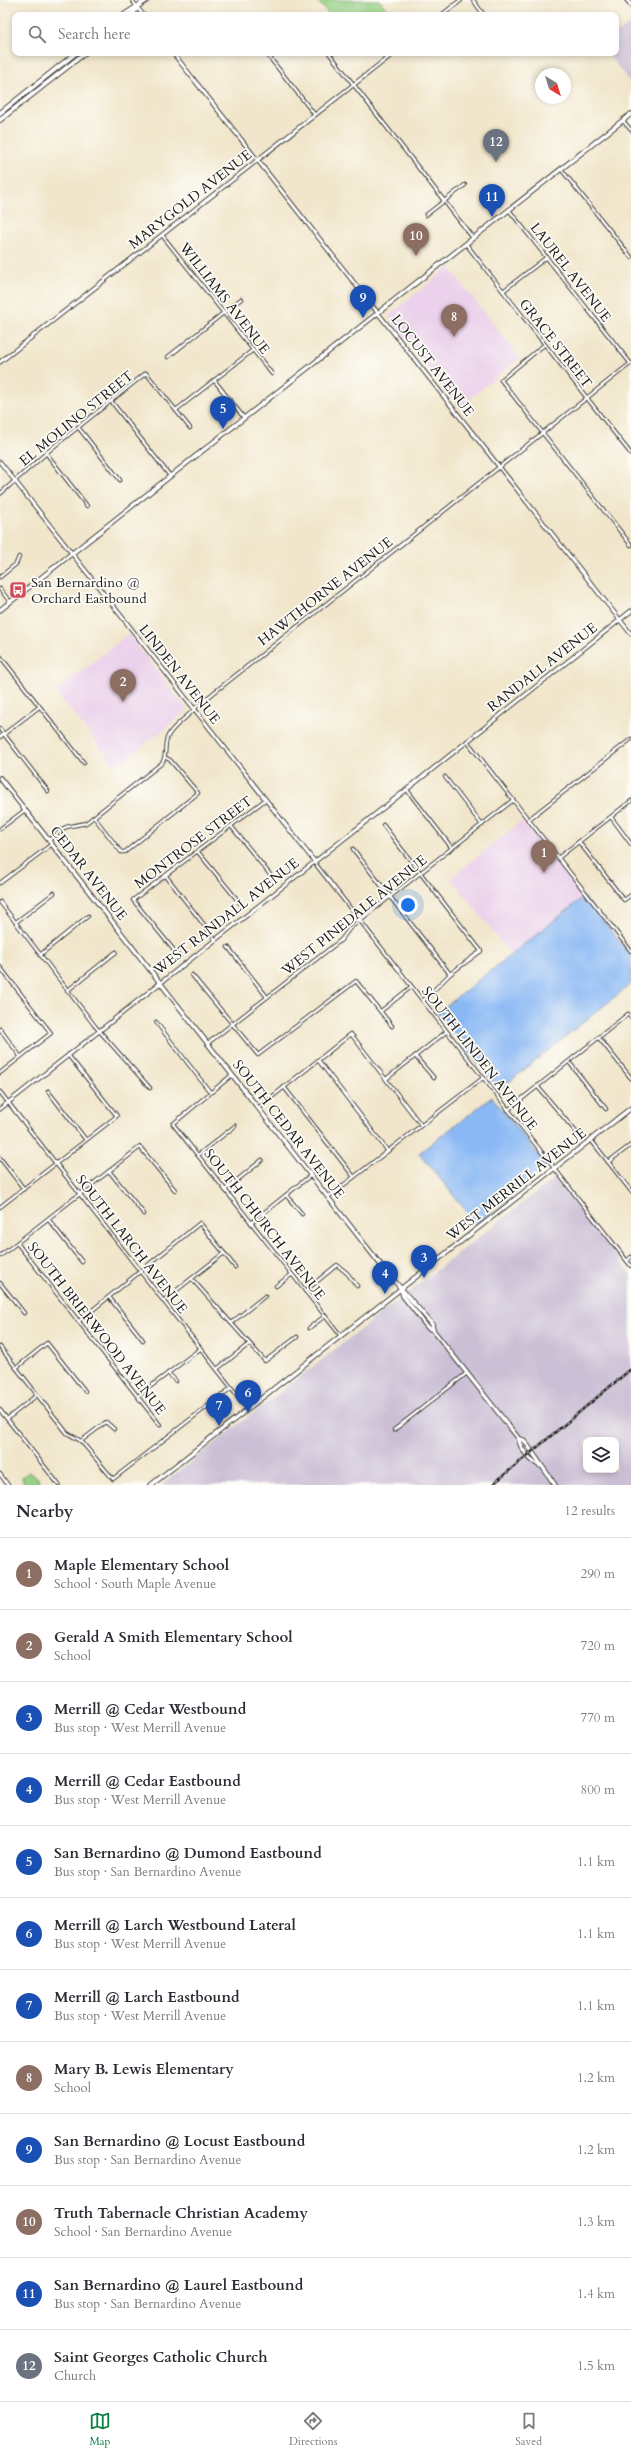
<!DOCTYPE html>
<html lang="en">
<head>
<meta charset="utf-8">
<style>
	body { margin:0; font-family:Cardo,serif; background:#f7f7f7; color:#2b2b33 }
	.controls { position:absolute; right:12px; bottom:12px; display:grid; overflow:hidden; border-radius:8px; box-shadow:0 2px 6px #0003 }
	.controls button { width:36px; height:36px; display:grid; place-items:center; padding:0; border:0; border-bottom:1px solid #e1e1e2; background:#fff; color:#2b2b33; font:20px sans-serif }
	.compass { position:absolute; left:535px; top:68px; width:36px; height:36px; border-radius:50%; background:#fff; box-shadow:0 2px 6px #0003; rotate:142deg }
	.you { position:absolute; left:408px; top:905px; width:14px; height:14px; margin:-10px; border:3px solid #fff; border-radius:50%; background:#1a73e8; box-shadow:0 0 0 6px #1a73e833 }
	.badge { display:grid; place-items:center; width:26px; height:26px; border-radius:50%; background:#0b8043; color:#fff; font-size:13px; font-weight:700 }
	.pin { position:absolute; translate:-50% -33px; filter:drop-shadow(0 1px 2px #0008) }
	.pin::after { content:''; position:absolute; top:21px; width:14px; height:12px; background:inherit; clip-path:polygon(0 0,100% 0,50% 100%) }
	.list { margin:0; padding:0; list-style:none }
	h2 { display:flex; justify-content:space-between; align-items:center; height:52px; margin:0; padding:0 16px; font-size:17px }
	h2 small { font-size:13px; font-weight:400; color:#7c7c81 }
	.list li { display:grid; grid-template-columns:26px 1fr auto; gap:12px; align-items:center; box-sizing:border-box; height:72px; padding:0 16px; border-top:1px solid #e1e1e2 }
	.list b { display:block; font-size:15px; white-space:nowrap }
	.list p { margin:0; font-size:13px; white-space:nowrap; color:#7c7c81 }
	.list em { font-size:13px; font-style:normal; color:#7c7c81 }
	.icon { flex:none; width:22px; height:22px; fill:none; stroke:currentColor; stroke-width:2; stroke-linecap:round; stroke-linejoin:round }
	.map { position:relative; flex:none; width:631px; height:1485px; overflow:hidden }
	.search { position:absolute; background:#fff; box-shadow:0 2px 6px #0003; left:12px; right:12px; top:12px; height:44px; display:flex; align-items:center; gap:10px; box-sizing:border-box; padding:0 14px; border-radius:8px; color:#7c7c81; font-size:15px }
	.sheet { height:916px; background:#fff }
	nav { display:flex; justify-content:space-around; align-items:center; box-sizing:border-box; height:56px; border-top:1px solid #e1e1e2; background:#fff; font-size:11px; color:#7c7c81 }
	nav a { display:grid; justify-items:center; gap:2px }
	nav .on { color:#0b8043 }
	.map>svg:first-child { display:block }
</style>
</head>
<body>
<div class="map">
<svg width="631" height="1485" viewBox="0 0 631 1485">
	<rect width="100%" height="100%" fill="#fdfcf7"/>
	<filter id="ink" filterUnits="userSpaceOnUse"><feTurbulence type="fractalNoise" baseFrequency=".025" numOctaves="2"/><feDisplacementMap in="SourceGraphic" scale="8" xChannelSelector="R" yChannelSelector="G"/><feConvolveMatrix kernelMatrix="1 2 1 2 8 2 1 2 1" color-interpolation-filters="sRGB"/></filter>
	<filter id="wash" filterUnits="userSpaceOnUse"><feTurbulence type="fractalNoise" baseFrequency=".012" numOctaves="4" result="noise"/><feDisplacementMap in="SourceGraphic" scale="16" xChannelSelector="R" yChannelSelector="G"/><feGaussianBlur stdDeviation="0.9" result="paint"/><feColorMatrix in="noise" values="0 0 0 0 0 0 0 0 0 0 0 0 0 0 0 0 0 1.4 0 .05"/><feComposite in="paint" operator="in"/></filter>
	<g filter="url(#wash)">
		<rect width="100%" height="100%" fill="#f1e6cb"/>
		<!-- built -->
		<g fill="#ebd1eb">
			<polygon points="449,267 520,358 459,407 388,316"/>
			<polygon points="128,634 188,710 116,767 56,692"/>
			<polygon points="523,820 584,897 511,955 451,878"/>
		</g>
		<!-- industrial -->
		<g fill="#cbbfd5" fill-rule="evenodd">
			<polygon points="631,23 631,83 607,53 616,53 616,34"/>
			<path d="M556,1177l75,97v211h-470zM586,1440h30v30h-30z"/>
		</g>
		<!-- green -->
		<g fill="#97d286" stroke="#5a7751">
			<polygon points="317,0 379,0 391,15 330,15"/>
			<polygon points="29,1472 38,1478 39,1485 24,1485 22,1477"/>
		</g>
		<!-- water -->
		<g fill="#89b8f4" stroke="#526a88">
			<polygon points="584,897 631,956 631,984 499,1090 437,1013"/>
			<polygon points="492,1097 547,1166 477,1224 419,1153"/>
		</g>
	</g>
	<g filter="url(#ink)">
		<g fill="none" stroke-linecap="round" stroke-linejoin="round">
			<defs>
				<g id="minor">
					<polyline points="132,0 137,7"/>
					<polyline points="473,0 484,15"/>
					<polyline points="266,53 315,115"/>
					<polyline points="329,53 473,238"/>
					<polyline points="623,121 631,130"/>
					<polyline points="561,169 631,257"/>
					<polyline points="509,210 631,364"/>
					<polyline points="426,215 465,185"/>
					<polyline points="162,235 272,374"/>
					<polyline points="466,244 631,454"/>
					<polyline points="503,291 547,257"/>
					<polyline points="544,345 501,380 631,545"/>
					<polyline points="168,357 241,299"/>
					<polyline points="214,380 244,418"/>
					<polyline points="111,401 170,476"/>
					<polyline points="176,410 253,350"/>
					<polyline points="78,427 120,480"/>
					<polyline points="46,453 87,506"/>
					<polyline points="0,494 52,448 146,373 190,428"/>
					<polyline points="0,577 16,564 19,557"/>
					<polyline points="0,589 10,602"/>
					<polyline points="0,656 84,763"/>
					<polyline points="0,729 48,791"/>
					<polyline points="0,737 39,707"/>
					<polyline points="467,741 631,951"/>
					<polyline points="445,777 482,825"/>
					<polyline points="407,790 452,848"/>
					<polyline points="94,817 121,852 125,852 198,793 170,760 166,758"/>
					<polyline points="611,817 631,844"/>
					<polyline points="528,820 631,739"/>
					<polyline points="383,825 481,951 450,974 423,1001"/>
					<polyline points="231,826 272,877"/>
					<polyline points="0,829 25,810"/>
					<path d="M49,840l17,-13 20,-4 76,-60c6,-8 1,-18 6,-27 6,-12 21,-19 29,-30l434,-343"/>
					<polyline points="579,842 624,900 631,895"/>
					<polyline points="353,849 450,974"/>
					<polyline points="198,852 240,903"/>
					<polyline points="558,858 631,801"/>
					<polyline points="314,862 631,1266"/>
					<polyline points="166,876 215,939"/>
					<polyline points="0,883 52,844"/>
					<polyline points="0,902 95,1026 150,1088"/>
					<polyline points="16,922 54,893"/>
					<polyline points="228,947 267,997"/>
					<polyline points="177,954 133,900 265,800"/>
					<polyline points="40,955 88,916"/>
					<polyline points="0,967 51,1033 0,1073"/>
					<polyline points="192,975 258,1055 356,981 392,1026"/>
					<polyline points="67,991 116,952"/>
					<polyline points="381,1011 411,987"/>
					<polyline points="156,1022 210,1092"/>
					<polyline points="0,1029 20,1056"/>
					<polyline points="599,1038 631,1078"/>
					<polyline points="208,1043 341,940 350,928 512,801"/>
					<polyline points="415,1056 434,1078"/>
					<polyline points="318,1060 387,1150"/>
					<polyline points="569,1062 606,1109"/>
					<polyline points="232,1075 173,1124 341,1336"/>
					<polyline points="386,1079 446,1032"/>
					<polyline points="537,1086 577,1133"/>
					<polyline points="284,1087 354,1177"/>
					<polyline points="48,1091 86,1140"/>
					<polyline points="0,1092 248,1409"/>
					<polyline points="258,1108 351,1034 421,1125"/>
					<polyline points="508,1110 628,1014 631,1018"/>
					<polyline points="591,1140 631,1191"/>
					<polyline points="198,1155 235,1126"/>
					<polyline points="0,1158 24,1189"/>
					<polyline points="608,1162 631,1145"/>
					<polyline points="109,1171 144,1214"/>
					<polyline points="225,1190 262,1160"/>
					<polyline points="286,1195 302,1214"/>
					<polyline points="328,1197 483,1078"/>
					<polyline points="0,1207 117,1116 68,1055"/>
					<polyline points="48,1219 82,1262"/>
					<polyline points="251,1223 311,1175"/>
					<polyline points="17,1243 160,1425"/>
					<polyline points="0,1256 140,1147 175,1190"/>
					<polyline points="627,1261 631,1257"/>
					<polyline points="192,1279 265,1361 297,1337"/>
					<polyline points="0,1283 24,1313"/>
					<polyline points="276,1286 291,1275"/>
					<polyline points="305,1291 337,1265 347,1273 357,1286"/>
					<polyline points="109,1297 143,1340"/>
					<polyline points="163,1301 224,1253"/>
					<polyline points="79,1321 200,1223 235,1267"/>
					<polyline points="231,1323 265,1296"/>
					<polyline points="309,1328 325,1316"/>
					<polyline points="0,1347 67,1433 81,1441 113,1479 231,1388"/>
					<polyline points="16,1368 47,1343 85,1391"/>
					<polyline points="217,1369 249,1344"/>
					<polyline points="168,1373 176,1381"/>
					<polyline points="138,1396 200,1349"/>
					<polyline points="0,1410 59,1485"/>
					<polyline points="7,1419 37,1395"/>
					<polyline points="394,1430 467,1373"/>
					<polyline points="81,1441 106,1422 114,1429"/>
					<polyline points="0,1474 8,1485"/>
				</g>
				<g id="tertiary">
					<polyline points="137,7 143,15"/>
					<polyline points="442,15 461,0"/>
					<polyline points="173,53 631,634"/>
					<polyline points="0,362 394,53"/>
					<polyline points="0,462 314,861"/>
					<polyline points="0,1109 415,783 631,611"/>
				</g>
				<g id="secondary">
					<polyline points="627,0 631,5"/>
					<polyline points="0,610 631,114"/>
					<polyline points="0,778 384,1269 432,1324 433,1330 519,1439 524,1440 555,1485"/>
					<polyline points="401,1289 403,1296 428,1328 433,1330"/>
					<path d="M519,1439c0,9 13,24 22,27"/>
					<polyline points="151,1485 631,1108"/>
				</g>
				<g id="primary">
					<polyline points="124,15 147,0"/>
					<polyline points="132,15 137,8"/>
					<polyline points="0,113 76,53"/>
					<polyline points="0,120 85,53"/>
				</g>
			</defs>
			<!-- minor casing -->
			<use href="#minor" stroke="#3c3a36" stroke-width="4.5"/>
			<!-- tertiary casing -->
			<use href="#tertiary" stroke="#3c3a36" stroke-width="5"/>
			<!-- secondary casing -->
			<use href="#secondary" stroke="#3c3a36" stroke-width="5.5"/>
			<!-- primary casing -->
			<use href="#primary" stroke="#3c3a36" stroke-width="6"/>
			<!-- minor -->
			<use href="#minor" stroke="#fff" stroke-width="2.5"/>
			<!-- tertiary -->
			<use href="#tertiary" stroke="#fff" stroke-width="3"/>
			<!-- secondary -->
			<use href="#secondary" stroke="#fff" stroke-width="3.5"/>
			<!-- primary -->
			<use href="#primary" stroke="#fff" stroke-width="4"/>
			<defs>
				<polyline id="rail" points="492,1485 631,1369"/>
			</defs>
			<!-- rail casing -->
			<use href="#rail" stroke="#1c1c1c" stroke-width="2.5"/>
			<!-- rail -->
			<use href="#rail" stroke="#fdfcf7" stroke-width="1" stroke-dasharray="3" stroke-linecap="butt"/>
		</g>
	</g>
	<!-- icons -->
	<defs>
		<symbol id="bus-square" viewBox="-11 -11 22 22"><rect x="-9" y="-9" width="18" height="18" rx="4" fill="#d1495b" stroke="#fdfcf7"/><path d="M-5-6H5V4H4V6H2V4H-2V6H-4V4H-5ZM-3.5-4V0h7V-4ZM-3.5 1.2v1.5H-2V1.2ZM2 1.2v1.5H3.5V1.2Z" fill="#fff"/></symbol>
	</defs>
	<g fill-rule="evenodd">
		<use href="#bus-square" x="8" y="580" width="20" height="20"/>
	</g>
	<g text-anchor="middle" stroke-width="3.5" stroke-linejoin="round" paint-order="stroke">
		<!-- street labels -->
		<g font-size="14" fill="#1c1c1c" stroke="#fdfcf7">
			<text transform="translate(190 199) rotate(-38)" y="5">MARYGOLD AVENUE</text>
			<text transform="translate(571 272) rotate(52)" y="5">LAUREL AVENUE</text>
			<text transform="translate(225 298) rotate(52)" y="5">WILLIAMS AVENUE</text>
			<text transform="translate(556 343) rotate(52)" y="5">GRACE STREET</text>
			<text transform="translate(433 365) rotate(52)" y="5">LOCUST AVENUE</text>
			<text transform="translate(76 418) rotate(-39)" y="5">EL MOLINO STREET</text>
			<text transform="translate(325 591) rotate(-38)" y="5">HAWTHORNE AVENUE</text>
			<text transform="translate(542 667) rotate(-38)" y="5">RANDALL AVENUE</text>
			<text transform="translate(180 674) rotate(52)" y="5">LINDEN AVENUE</text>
			<text transform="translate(193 842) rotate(-37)" y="5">MONTROSE STREET</text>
			<text transform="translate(89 873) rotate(52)" y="5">CEDAR AVENUE</text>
			<text transform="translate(354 915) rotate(-39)" y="5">WEST PINEDALE AVENUE</text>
			<text transform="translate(226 916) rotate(-38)" y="5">WEST RANDALL AVENUE</text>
			<text transform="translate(480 1058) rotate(52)" y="5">SOUTH LINDEN AVENUE</text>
			<text transform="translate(289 1129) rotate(52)" y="5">SOUTH CEDAR AVENUE</text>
			<text transform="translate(516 1184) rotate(-38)" y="5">WEST MERRILL AVENUE</text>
			<text transform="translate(265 1224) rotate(52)" y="5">SOUTH CHURCH AVENUE</text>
			<text transform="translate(132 1244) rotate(52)" y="5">SOUTH LARCH AVENUE</text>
			<text transform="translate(97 1328) rotate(52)" y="5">SOUTH BRIERWOOD AVENUE</text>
		</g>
		<!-- poi labels -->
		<g font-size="14" fill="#1c1c1c" stroke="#fdfcf7" text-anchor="start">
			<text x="31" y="587">San Bernardino @<tspan x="31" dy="16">Orchard Eastbound</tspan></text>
		</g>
	</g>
</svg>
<div class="controls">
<button><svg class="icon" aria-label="layers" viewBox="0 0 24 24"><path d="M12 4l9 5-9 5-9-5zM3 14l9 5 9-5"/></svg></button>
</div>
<svg class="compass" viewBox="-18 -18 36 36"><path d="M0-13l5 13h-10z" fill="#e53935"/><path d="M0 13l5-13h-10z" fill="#7c7c81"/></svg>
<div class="you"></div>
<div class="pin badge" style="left:544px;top:873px;background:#8d6e63">1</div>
<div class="pin badge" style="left:123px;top:702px;background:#8d6e63">2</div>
<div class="pin badge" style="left:424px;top:1278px;background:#1a4fb4">3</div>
<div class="pin badge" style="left:385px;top:1294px;background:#1a4fb4">4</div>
<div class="pin badge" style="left:223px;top:429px;background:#1a4fb4">5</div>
<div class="pin badge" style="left:248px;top:1413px;background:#1a4fb4">6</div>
<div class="pin badge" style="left:219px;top:1426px;background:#1a4fb4">7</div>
<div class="pin badge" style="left:454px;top:337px;background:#8d6e63">8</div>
<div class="pin badge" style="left:363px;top:318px;background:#1a4fb4">9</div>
<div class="pin badge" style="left:416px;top:256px;background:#8d6e63">10</div>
<div class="pin badge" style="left:492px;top:217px;background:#1a4fb4">11</div>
<div class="pin badge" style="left:496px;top:162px;background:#6b7280">12</div>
<div class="search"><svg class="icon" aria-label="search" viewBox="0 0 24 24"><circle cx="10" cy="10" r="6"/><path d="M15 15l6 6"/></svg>Search here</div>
</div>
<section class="sheet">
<h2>Nearby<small>12 results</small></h2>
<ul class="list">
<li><span class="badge" style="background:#8d6e63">1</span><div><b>Maple Elementary School</b><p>School · South Maple Avenue</p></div><em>290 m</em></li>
<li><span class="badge" style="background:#8d6e63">2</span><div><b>Gerald A Smith Elementary School</b><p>School</p></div><em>720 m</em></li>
<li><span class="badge" style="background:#1a4fb4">3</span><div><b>Merrill @ Cedar Westbound</b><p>Bus stop · West Merrill Avenue</p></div><em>770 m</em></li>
<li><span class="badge" style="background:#1a4fb4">4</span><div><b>Merrill @ Cedar Eastbound</b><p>Bus stop · West Merrill Avenue</p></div><em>800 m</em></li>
<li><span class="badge" style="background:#1a4fb4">5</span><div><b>San Bernardino @ Dumond Eastbound</b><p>Bus stop · San Bernardino Avenue</p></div><em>1.1 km</em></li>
<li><span class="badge" style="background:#1a4fb4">6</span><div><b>Merrill @ Larch Westbound Lateral</b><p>Bus stop · West Merrill Avenue</p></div><em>1.1 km</em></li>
<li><span class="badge" style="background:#1a4fb4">7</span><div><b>Merrill @ Larch Eastbound</b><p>Bus stop · West Merrill Avenue</p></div><em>1.1 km</em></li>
<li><span class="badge" style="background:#8d6e63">8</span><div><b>Mary B. Lewis Elementary</b><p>School</p></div><em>1.2 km</em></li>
<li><span class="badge" style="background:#1a4fb4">9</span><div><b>San Bernardino @ Locust Eastbound</b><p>Bus stop · San Bernardino Avenue</p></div><em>1.2 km</em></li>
<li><span class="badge" style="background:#8d6e63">10</span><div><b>Truth Tabernacle Christian Academy</b><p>School · San Bernardino Avenue</p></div><em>1.3 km</em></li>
<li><span class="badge" style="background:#1a4fb4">11</span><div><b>San Bernardino @ Laurel Eastbound</b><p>Bus stop · San Bernardino Avenue</p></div><em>1.4 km</em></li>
<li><span class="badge" style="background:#6b7280">12</span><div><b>Saint Georges Catholic Church</b><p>Church</p></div><em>1.5 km</em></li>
</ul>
</section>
<nav>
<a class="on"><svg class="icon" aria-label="map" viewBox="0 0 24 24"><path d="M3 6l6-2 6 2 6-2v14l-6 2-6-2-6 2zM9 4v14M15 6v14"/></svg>Map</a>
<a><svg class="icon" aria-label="directions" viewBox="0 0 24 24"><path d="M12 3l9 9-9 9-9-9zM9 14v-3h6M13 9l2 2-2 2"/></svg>Directions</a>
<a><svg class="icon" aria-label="saved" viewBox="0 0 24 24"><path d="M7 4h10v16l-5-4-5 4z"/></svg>Saved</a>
</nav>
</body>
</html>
